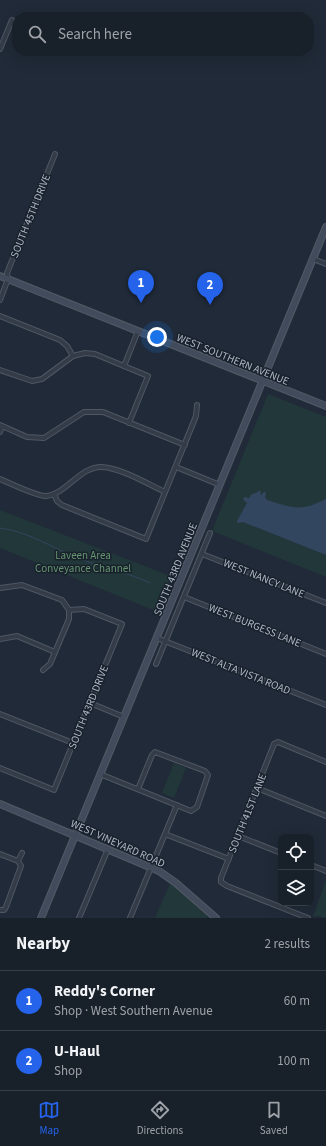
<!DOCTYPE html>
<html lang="en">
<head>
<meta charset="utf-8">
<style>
	body { margin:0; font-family:"Source Sans 3",sans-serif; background:#212832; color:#f1f3f6 }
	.controls { position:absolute; right:12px; bottom:12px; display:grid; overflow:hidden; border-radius:8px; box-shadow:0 4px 16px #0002 }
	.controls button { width:36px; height:36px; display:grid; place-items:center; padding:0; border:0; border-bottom:1px solid #363e47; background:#18202a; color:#f1f3f6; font:20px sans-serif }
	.you { position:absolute; left:157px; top:337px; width:14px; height:14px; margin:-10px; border:3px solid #fff; border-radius:50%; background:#1a73e8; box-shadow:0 0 0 6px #1a73e833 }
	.badge { display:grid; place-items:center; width:26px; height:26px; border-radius:50%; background:#2563eb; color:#fff; font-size:13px; font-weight:700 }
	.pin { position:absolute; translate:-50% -33px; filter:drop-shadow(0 1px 2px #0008) }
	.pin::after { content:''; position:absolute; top:21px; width:14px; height:12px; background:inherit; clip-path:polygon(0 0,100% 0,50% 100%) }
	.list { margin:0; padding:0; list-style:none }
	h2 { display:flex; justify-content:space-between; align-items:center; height:52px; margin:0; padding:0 16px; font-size:17px }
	h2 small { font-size:13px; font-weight:400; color:#9fa3a8 }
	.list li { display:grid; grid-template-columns:26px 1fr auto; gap:12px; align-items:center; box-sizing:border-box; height:60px; padding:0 16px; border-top:1px solid #363e47 }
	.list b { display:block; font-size:15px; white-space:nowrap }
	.list p { margin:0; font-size:13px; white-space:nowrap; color:#9fa3a8 }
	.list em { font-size:13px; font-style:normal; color:#9fa3a8 }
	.icon { flex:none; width:22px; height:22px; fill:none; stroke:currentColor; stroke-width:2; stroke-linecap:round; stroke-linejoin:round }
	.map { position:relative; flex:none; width:326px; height:918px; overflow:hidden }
	.search { position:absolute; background:#18202a; box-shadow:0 4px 16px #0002; left:12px; right:12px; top:12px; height:44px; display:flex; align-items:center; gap:10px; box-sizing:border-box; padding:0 14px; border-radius:16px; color:#9fa3a8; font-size:15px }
	.sheet { height:172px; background:#18202a }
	nav { display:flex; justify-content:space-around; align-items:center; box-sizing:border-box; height:56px; border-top:1px solid #363e47; background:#18202a; font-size:11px; color:#9fa3a8 }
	nav a { display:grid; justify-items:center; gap:2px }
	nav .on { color:#2563eb }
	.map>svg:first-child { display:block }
</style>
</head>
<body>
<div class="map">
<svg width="326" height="918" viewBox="0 0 326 918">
	<rect width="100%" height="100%" fill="#202a38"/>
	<!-- green -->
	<g fill="#223739">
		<polygon points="268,394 326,417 326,577 212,531"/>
		<polygon points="0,510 173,577 158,612 0,548"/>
		<polygon points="174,763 186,768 174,798 162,793"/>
		<polygon points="172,879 209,913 207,918 155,918"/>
		<polygon points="326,880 326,918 318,916 313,917"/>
	</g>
	<!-- water -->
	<path fill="#324660" d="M260,490l1,5 3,-3h2l-1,5 2,3c26,8 34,12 59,-1v56l-83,-33 -6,1v-2l10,-18 -4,-4 1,-2 5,1 3,-4 4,-1z"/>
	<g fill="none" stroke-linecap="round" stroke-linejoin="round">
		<!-- stream -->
		<path stroke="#324660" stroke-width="1" d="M0,528c32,4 56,23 86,33 22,8 43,12 64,22"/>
		<defs>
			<g id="street">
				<polyline points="0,49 12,20"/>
				<polyline points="313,259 326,264"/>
				<polyline points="0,300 8,279 7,273 55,154"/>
				<polyline points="0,316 60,340 67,346 73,356 85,353 95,354 148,376 129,423"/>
				<polyline points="124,366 138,331"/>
				<polyline points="0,370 32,381 42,379 73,356"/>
				<polyline points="0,425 27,437 44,438 84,412 103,412 185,445"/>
				<polyline points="0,432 2,426"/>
				<polyline points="176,467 220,485"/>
				<path d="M0,479c9,4 39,18 46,17 21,-2 34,-30 56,-29 19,1 46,17 63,25"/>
				<polyline points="54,494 57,501 62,505 146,539 196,416 197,405"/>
				<polyline points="202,554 326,603"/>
				<polyline points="0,588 22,585 62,600 69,610 84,609 122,624 54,790 0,768"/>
				<polyline points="184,597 326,654"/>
				<polyline points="157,638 326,705"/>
				<polyline points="0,639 17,636 55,652"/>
				<polyline points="156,664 210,533"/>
				<polyline points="43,670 50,664 69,619 69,610"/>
				<polyline points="90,703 124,717"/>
				<polyline points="0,714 73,743"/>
				<polyline points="100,774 191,811 197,807 208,775 205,771 155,752 152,755 138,789"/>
				<polyline points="257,788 326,816"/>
				<polyline points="165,834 229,859"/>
				<polyline points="238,836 281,853"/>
				<polyline points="0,854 18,861"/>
				<polyline points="311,865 326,871"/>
				<polyline points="0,910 4,910 6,907 21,866 18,861 22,853"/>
				<polyline points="79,918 108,849"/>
				<polyline points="130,918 177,805"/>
				<polyline points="308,918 227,886 221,882 221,878 274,744 278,742 326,762"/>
			</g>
			<g id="secondary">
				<polyline points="0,276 326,406"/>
				<polyline points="0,804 159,871 176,883 216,918"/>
				<polyline points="41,918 326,227"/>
			</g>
		</defs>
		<!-- street casing -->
		<use href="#street" stroke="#4e5763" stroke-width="6"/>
		<!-- secondary casing -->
		<use href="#secondary" stroke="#4e5763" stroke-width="8"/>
		<!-- street -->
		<use href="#street" stroke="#333c48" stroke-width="4"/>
		<!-- secondary -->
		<use href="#secondary" stroke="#414b5b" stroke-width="5.5"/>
	</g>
	<g text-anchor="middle" stroke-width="3" stroke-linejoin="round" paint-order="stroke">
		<!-- street labels -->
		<g font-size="11" fill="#adb7c5" stroke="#19212d">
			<text transform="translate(30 216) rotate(-68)" y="4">SOUTH 45TH DRIVE</text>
			<text transform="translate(233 359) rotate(22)" y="4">WEST SOUTHERN AVENUE</text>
			<text transform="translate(175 569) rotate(-68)" y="4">SOUTH 43RD AVENUE</text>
			<text transform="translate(264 578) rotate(22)" y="4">WEST NANCY LANE</text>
			<text transform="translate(255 625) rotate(22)" y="4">WEST BURGESS LANE</text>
			<text transform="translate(241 671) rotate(22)" y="4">WEST ALTA VISTA ROAD</text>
			<text transform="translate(88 707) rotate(-68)" y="4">SOUTH 43RD DRIVE</text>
			<text transform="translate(247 813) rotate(-68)" y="4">SOUTH 41ST LANE</text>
			<text transform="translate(118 843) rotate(24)" y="4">WEST VINEYARD ROAD</text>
		</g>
		<!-- park labels -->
		<g font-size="11" fill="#65966f" stroke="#19212d">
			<text x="83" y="559">Laveen Area<tspan x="83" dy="13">Conveyance Channel</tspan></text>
		</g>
	</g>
</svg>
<div class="controls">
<button><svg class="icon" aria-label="locate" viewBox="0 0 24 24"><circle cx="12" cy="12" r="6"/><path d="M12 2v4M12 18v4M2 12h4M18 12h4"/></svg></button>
<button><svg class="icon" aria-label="layers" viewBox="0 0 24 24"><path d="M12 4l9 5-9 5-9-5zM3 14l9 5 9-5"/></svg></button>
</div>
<div class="you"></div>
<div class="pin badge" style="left:141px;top:303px">1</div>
<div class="pin badge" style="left:210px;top:305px">2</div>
<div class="search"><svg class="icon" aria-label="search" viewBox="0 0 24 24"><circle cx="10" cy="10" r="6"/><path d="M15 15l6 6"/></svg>Search here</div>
</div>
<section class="sheet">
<h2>Nearby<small>2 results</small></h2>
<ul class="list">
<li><span class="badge">1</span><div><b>Reddy's Corner</b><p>Shop · West Southern Avenue</p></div><em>60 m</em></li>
<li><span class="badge">2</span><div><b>U-Haul</b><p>Shop</p></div><em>100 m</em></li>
</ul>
</section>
<nav>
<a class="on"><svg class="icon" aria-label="map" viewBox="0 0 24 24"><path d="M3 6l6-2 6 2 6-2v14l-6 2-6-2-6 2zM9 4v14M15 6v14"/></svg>Map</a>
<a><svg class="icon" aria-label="directions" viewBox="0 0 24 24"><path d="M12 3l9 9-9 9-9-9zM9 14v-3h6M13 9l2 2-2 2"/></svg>Directions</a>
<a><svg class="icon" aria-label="saved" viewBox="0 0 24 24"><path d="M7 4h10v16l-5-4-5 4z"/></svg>Saved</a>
</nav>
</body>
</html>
